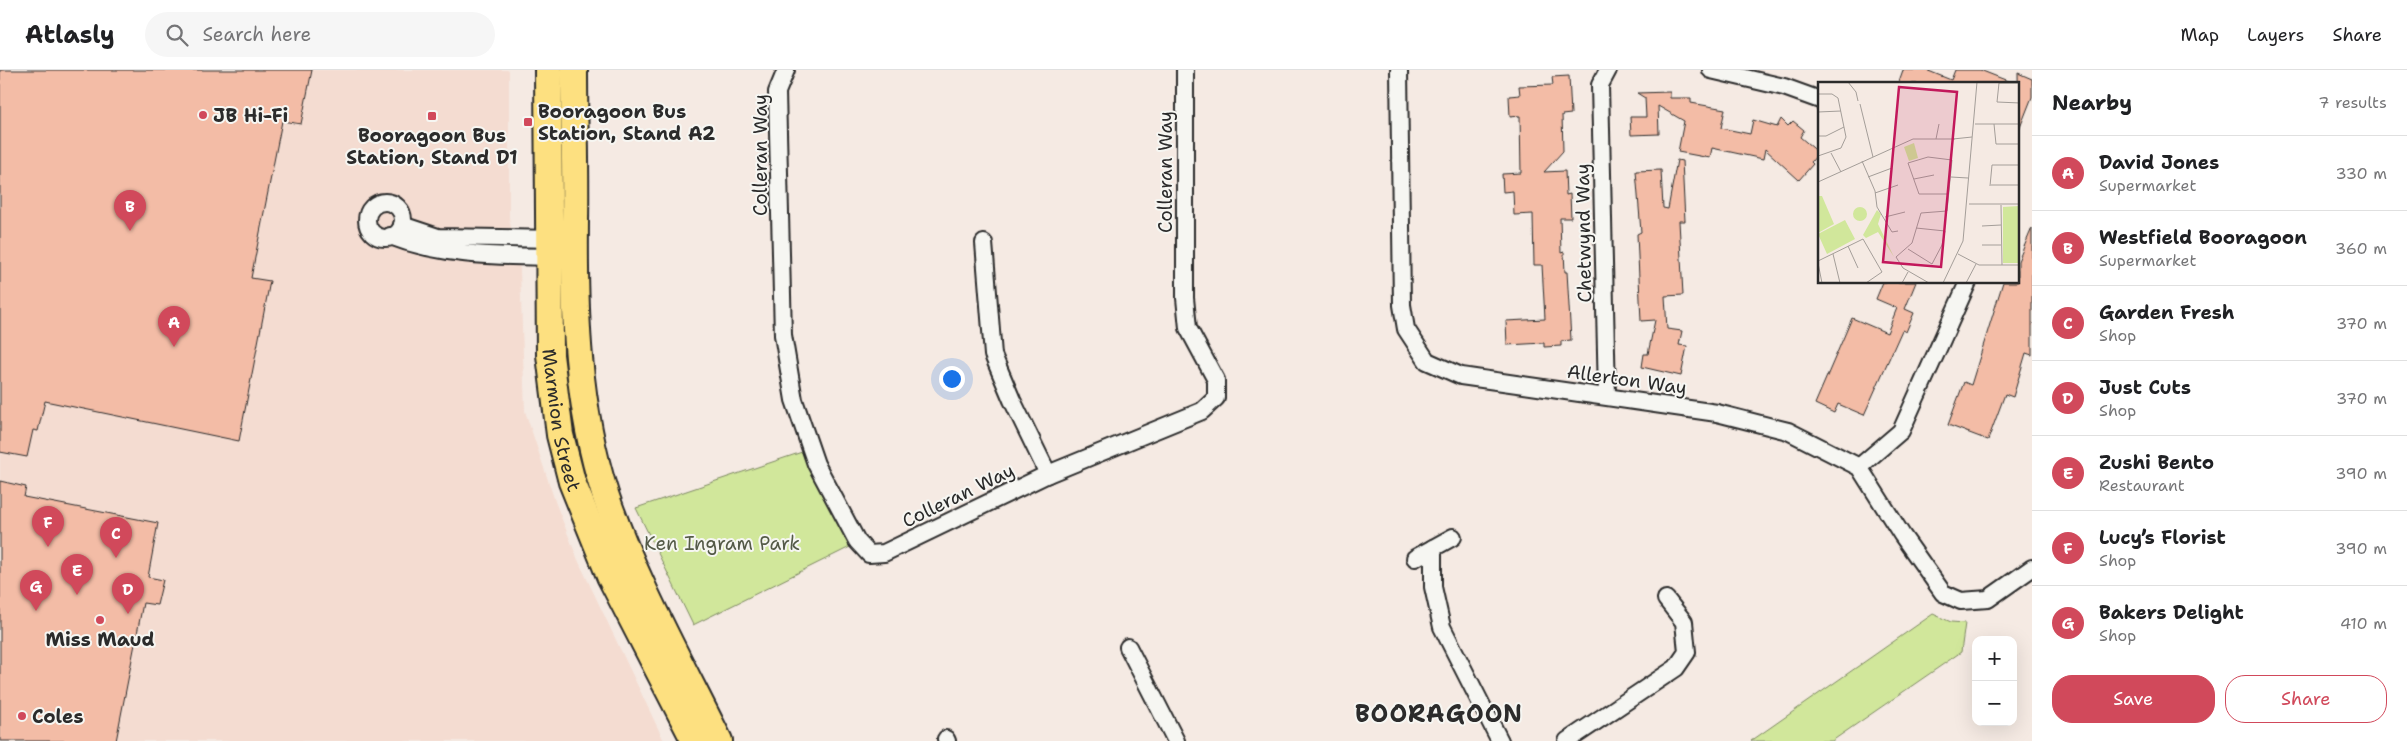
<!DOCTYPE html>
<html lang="en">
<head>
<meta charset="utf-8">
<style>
	body { margin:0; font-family:"Shantell Sans",sans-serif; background:#f6f6f6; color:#202124 }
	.controls { position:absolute; right:15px; bottom:15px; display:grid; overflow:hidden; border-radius:10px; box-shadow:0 5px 20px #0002 }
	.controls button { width:45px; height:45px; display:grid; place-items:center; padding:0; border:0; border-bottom:1px solid #e0e0e0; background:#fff; color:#202124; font:25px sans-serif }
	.you { position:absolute; left:951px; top:308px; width:18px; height:18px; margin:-12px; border:4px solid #fff; border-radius:50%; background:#1a73e8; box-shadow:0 0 0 8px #1a73e833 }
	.badge { display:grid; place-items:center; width:32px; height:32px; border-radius:50%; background:#d1495b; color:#fff; font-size:16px; font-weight:700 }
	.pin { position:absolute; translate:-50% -41px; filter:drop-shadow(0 1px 2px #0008) }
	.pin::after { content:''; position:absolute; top:26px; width:18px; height:15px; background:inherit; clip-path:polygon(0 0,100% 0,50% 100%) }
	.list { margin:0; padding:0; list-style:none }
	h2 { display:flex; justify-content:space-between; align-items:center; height:65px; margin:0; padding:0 20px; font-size:21px }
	h2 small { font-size:16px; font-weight:400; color:#757577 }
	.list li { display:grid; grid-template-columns:32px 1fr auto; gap:15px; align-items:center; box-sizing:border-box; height:75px; padding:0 20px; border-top:1px solid #e0e0e0 }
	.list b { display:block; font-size:19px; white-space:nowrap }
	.list p { margin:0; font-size:16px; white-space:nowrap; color:#757577 }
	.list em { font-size:16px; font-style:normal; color:#757577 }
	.actions { display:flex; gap:10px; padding:15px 20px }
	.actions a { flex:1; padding:11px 0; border:1px solid #d1495b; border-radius:20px; text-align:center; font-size:18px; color:#d1495b }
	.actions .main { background:#d1495b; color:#fff }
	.icon { flex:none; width:28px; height:28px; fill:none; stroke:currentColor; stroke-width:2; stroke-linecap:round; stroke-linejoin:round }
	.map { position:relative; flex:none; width:2032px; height:671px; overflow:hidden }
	header { display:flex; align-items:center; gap:30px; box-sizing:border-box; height:70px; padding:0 25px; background:#fff; border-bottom:1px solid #e0e0e0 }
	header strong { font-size:24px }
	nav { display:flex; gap:28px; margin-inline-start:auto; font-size:18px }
	.search { width:350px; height:45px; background:#f6f6f6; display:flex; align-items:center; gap:12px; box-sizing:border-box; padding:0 18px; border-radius:28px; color:#757577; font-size:19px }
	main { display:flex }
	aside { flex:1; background:#fff }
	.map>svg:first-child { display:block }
</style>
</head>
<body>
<header>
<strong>Atlasly</strong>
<div class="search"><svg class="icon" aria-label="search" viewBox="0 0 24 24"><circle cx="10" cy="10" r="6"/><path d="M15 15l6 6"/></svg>Search here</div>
<nav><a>Map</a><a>Layers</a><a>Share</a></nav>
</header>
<main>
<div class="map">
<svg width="2032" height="671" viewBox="0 0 2032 671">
	<rect width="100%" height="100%" fill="#f5eae3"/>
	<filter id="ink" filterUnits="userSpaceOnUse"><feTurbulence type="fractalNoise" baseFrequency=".02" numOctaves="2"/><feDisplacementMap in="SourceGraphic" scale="10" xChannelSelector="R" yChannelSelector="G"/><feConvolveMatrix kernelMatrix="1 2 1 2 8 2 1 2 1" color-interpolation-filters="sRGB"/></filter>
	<g filter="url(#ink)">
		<!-- built -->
		<polygon fill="#f4dcd1" points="0,0 509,0 509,148 520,200 525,341 556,434 578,490 664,671 0,671"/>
		<!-- green -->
		<g fill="#d1e79b" stroke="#7e8963">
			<polygon points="802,382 850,477 693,555 636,438"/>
			<polygon points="1933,544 1951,552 1965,553 1961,582 1832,671 1751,671"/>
		</g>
		<!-- building -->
		<g fill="#f3bca6" stroke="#2b2b2b">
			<polygon points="0,0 312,0 301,54 282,51 251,208 270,211 239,371 45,331 38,361 33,360 27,387 0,382"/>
			<polygon points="1903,0 1926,0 1951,10 1955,0 1980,0 2013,13 1898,14"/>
			<polygon points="2018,3 2032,9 2032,27 2019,60"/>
			<polygon points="1569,6 1571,44 1562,45 1563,81 1544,102 1565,101 1566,125 1570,124 1571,148 1560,148 1561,183 1564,182 1565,202 1567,202 1571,270 1561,271 1561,276 1544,277 1544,273 1507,275 1506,251 1545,249 1542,195 1534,195 1533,144 1514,145 1513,121 1503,122 1502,104 1521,103 1520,46 1510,47 1509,26 1520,25 1519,16 1553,15 1552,7"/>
			<polygon points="1670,22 1670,28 1691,28 1691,33 1725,39 1721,58 1750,64 1753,50 1777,57 1781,49 1788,56 1793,51 1804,60 1800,67 1819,83 1811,92 1813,94 1799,110 1765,79 1763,89 1712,78 1710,88 1678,82 1684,51 1658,36 1659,64 1631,65 1630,47 1646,47 1645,28 1637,23"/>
			<polygon points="1677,90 1682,91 1685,151 1679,151 1683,225 1665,226 1667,259 1682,261 1679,275 1687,276 1681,306 1642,297 1644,284 1648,284 1655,250 1641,251 1637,164 1641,162 1636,101 1661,100 1663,138 1668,139"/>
			<polygon points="2032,158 2032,285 2026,283 2013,327 2005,324 1988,370 1948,355 1964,312 1971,315 2003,212 2018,212 2018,191"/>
			<polygon points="1883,212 1916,212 1905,239 1914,243 1906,262 1902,260 1864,345 1838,334 1834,343 1815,334 1852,248 1887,263 1897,238 1876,229"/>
			<polygon points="0,411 26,417 24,427 158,453 148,507 163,510 157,535 143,533 116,671 0,671"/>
		</g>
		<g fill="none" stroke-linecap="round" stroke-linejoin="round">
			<defs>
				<g id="street">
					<polyline points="786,0 777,22 783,265 794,330 816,394 857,471 869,484 884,483 1048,404 1202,341 1216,328 1216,310 1188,258 1185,228 1185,0"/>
					<polyline points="1399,0 1402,235 1406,259 1427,291 1461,306 1717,343 1788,361 1859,397 1902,465 1943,523 1961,531 1988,529 2032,498"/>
					<polyline points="1711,0 1784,17 1820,30"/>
					<circle cx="385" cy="150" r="18"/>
					<polyline points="402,155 438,167 557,169"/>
					<path d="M390,166c54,21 110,20 167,21"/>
					<polyline points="984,173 993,285 1012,330 1048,404"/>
					<polyline points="1607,326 1600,15 1608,0"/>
					<polyline points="1859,397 1901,361 1968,212"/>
					<polyline points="1433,478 1433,517 1442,557 1500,671"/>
					<polyline points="1415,488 1453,467"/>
					<polyline points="1128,577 1176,671"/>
					<polyline points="946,669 947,671"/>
					<polyline points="1567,671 1676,598 1687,582 1684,552 1666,529"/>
				</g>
				<g id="primary">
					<path id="s1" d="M548,0l2,285 10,80 12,47 38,94 85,165"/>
					<path d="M574,0c0,50 2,101 1,151 -1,92 2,185 30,273 29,86 74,166 114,247"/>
				</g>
			</defs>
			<!-- street casing -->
			<use href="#street" stroke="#2b2b2b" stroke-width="20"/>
			<!-- primary casing -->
			<use href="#primary" stroke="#2b2b2b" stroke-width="30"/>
			<!-- street -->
			<use href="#street" stroke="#f6f6f2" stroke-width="16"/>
			<!-- primary -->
			<use href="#primary" stroke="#fde080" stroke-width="26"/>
		</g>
	</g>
	<!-- markers -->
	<g fill="#d1495b" stroke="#f6f6f2" stroke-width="2">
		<circle cx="203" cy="45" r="5"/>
		<rect x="427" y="41" width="10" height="10" rx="2.5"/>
		<rect x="523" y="47" width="10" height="10" rx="2.5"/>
		<circle cx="100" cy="550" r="5"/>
		<circle cx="22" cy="646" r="5"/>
	</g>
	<g text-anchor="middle" stroke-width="4" stroke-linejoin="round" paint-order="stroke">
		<!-- poi labels -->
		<g font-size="19" font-weight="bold" fill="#2b2b2b" stroke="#f6f6f2" text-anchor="start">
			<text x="538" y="48">Booragoon Bus<tspan x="538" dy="22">Station, Stand A2</tspan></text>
			<text x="213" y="52">JB Hi-Fi</text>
			<text x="432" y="72" text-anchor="middle">Booragoon Bus<tspan x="432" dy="22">Station, Stand D1</tspan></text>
			<text x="100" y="576" text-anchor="middle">Miss Maud</text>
			<text x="32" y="653">Coles</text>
		</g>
		<!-- street labels -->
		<g font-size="19" fill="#2b2b2b" stroke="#f6f6f2">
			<text transform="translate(760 85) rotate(-90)" y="7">Colleran Way</text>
			<text transform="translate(1165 102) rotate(-90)" y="7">Colleran Way</text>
			<text transform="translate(1583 163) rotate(-91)" y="7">Chetwynd Way</text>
			<text transform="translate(1627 309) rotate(8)" y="7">Allerton Way</text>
			<text dy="7" stroke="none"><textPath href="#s1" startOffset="351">Marmion Street</textPath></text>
			<text transform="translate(958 425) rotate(-26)" y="7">Colleran Way</text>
		</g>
		<!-- park labels -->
		<g font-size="19" fill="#545a47" stroke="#f6f6f2">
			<text x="722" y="480">Ken Ingram Park</text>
		</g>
		<!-- district labels -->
		<g font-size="24" font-weight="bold" letter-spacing="1" fill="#2b2b2b" stroke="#f6f6f2">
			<text x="1439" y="652">BOORAGOON</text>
		</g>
	</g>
	<!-- overview -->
	<g transform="translate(1818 12)">
		<rect width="201" height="201" fill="#f5eae3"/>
		<path d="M96,61l4,15 -9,3 -5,-14zM0,114h4l12,28 -16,9zM201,124v57h-16v-56zM35 132a7 7 0 1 1 14 0a7 7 0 1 1-14 0ZM59,128l4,4 -3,10 16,33 -16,-25 -12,6 -3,-3zM27,138l10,19 -28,15 -9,-20z" fill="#d1e79b"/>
		<path fill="none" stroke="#a49e99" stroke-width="1" d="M30,0l8,10 2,9M202,1h-21l-2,19 23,1M0,12h14l6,4 8,39 -5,11 -23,8M42,22l13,53M0,30l23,-1M157,42h45M176,42l2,20h24M0,54h8l18,-9M118,57l3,-15M135,57l19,-2M13,71l10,19M44,79l13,30 2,16 15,25 6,-1M50,95l24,-9M133,95l17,1M96,97l20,-4M0,100l95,-43h42M173,103h29M172,104l2,-21h28M57,111l23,-8M151,122h51M183,123l1,60M67,135l20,-5M164,144l19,-1M164,163h19M30,164l10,22M90,167l24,15 10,-19 3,-14 -29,-3M15,172l7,29M140,172l21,11h41M0,179l45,-22 19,33 -16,11M0,181l4,20M80,201h4l6,-11M111,201l-26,-15 -7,-11 16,-14 9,-30 26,-2 5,-51 -24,-3 -20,6 11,31h29M125,201l20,-42 14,-159M148,201l10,-19"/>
		<path fill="#c2185b" fill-opacity="0.15" stroke="#c2185b" stroke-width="2.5" d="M81,5l58,5 -16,175 -58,-5z"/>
		<rect width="201" height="201" fill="none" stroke="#2b2b2b" stroke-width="2.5"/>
	</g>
</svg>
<div class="controls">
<button>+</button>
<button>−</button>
</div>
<div class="you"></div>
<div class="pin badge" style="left:174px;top:277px">A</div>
<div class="pin badge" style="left:130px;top:161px">B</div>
<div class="pin badge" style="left:116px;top:488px">C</div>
<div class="pin badge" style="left:128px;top:544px">D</div>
<div class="pin badge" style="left:77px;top:525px">E</div>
<div class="pin badge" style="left:48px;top:477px">F</div>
<div class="pin badge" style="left:36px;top:541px">G</div>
</div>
<aside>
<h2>Nearby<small>7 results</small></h2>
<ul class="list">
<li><span class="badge">A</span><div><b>David Jones</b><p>Supermarket</p></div><em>330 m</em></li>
<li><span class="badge">B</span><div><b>Westfield Booragoon</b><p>Supermarket</p></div><em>360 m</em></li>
<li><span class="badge">C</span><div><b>Garden Fresh</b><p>Shop</p></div><em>370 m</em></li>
<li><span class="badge">D</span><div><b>Just Cuts</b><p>Shop</p></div><em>370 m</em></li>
<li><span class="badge">E</span><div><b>Zushi Bento</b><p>Restaurant</p></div><em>390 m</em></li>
<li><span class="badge">F</span><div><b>Lucy’s Florist</b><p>Shop</p></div><em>390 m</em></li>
<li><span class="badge">G</span><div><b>Bakers Delight</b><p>Shop</p></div><em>410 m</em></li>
</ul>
<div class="actions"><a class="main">Save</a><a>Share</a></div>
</aside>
</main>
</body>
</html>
